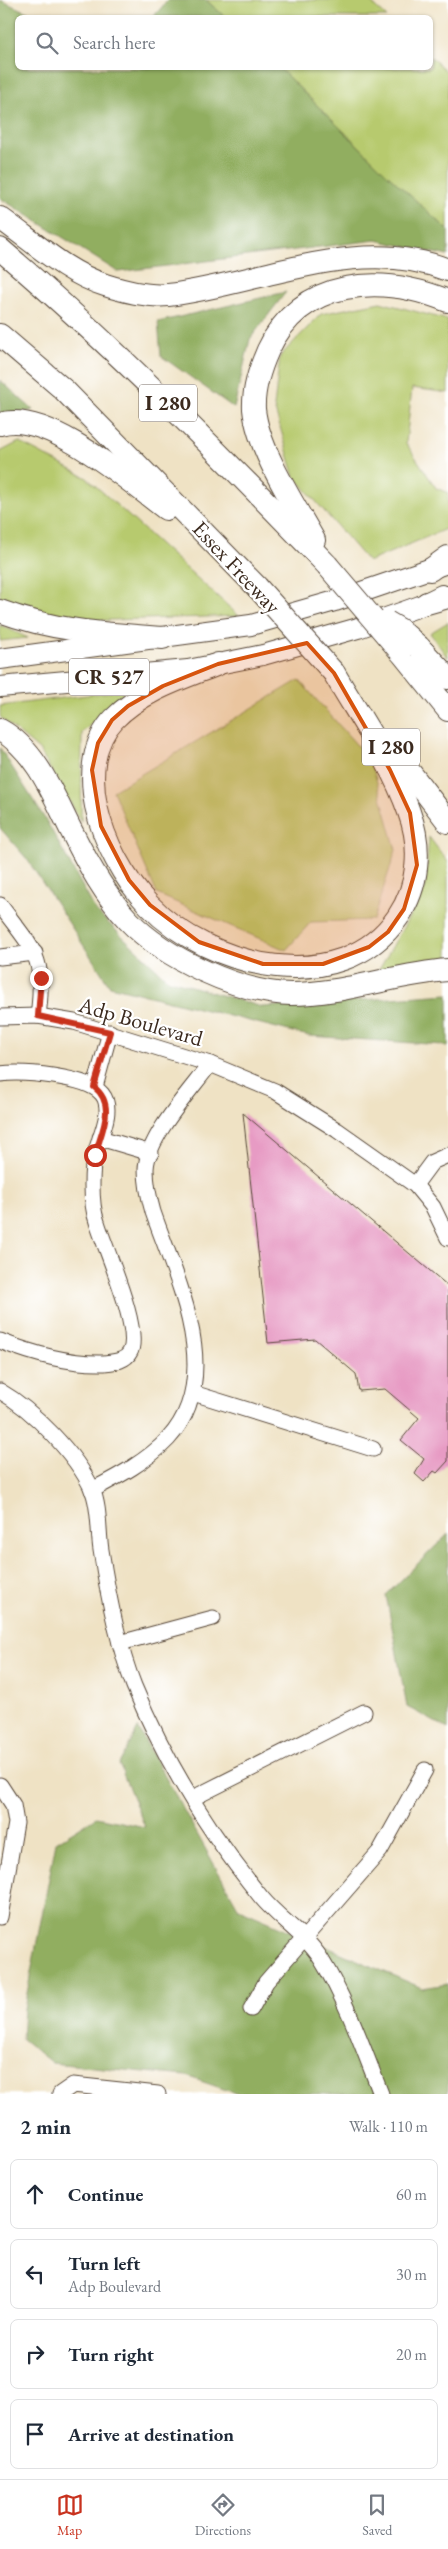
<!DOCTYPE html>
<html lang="en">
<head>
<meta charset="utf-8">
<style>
	body { margin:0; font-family:"EB Garamond",serif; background:#f2f2f3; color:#1f2937 }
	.stop { position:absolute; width:15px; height:15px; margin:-11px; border:4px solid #c8321e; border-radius:50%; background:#fff }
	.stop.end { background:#c8321e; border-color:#fff; box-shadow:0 1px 5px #0008 }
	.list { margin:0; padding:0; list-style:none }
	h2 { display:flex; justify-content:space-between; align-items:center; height:65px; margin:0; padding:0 20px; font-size:21px }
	h2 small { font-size:16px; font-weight:400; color:#747a83 }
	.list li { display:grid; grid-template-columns:32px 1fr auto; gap:15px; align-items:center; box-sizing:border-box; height:70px; margin:0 10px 10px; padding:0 10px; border:1px solid #e0e1e3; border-radius:8px }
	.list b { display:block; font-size:19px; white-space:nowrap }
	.list p { margin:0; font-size:16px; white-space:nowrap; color:#747a83 }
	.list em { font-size:16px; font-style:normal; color:#747a83 }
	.icon { flex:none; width:28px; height:28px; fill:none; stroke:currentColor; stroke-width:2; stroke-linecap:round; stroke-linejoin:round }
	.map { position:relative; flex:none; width:448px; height:2094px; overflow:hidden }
	.search { position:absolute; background:#fff; box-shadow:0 1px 4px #0004; left:15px; right:15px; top:15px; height:55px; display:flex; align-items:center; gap:12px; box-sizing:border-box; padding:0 18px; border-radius:8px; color:#747a83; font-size:19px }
	.sheet { height:385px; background:#fff }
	nav { display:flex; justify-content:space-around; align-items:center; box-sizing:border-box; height:70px; border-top:1px solid #e0e1e3; background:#fff; font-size:14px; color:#747a83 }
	nav a { display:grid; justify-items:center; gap:2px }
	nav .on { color:#c8321e }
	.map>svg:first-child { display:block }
</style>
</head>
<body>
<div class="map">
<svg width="448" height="2094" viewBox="0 0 448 2094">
	<rect width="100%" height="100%" fill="#fff"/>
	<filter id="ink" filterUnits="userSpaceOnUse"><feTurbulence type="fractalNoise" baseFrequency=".02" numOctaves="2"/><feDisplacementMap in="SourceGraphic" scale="10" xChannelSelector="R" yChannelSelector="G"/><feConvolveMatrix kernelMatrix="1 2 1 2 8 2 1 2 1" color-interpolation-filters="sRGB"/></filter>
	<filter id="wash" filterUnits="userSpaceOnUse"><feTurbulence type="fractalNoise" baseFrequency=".0096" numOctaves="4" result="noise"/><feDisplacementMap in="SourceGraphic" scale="20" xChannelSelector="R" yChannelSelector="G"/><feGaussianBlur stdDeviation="1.12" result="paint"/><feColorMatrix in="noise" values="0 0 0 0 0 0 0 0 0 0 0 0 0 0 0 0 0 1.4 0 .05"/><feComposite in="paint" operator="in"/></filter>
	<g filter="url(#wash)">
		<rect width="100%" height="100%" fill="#efe2c4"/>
		<!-- green -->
		<g fill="#b7ca6e" stroke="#797a46">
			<polygon points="206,0 368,0 387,17 225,17"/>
			<polygon points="431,57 448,73 448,230 388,175 279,68 430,68"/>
			<polygon points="380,302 448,320 448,393 412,388 406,443 436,488 448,493 448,528 368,562 295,477 274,407 280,356 321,314"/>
			<polygon points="19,442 87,478 239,616 78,621 0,598 0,452"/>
			<polygon points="448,622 448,658 430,633"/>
			<polygon points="0,625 28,638 0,641"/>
			<polygon points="299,680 371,761 396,850 373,920 311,922 286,950 157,894 113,791"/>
			<polygon points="126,690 82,733 81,821 39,750 0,717 0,706"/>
			<polygon points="429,837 448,862 448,959 379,970 425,889"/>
		</g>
		<!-- forest -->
		<g fill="#91ae61" stroke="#666c40">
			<polygon points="0,0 38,17 18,18 18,68 279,68 388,175 448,230 448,256 376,240 118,272 0,198"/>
			<polygon points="168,0 206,0 225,17 153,17"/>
			<polygon points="286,292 250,339 234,408 161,356 158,322"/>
			<polygon points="0,380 33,410 0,418"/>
			<polygon points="0,748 47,822 96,911 167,979 262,1007 448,994 448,1047 444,1045 309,1036 110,986 27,859 0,828"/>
			<polygon points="448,1534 448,1729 407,1707 386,1595"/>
			<polygon points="138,1728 239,1909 422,1988 448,1984 448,2094 238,2094 186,2076 52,2063 22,2039 24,2009 56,1842 96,1817 145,1827 119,1764"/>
		</g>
		<g id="blocks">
			<!-- building -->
			<polygon fill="#e79bc4" points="243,1113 448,1286 448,1461 437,1473 434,1471 424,1482 415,1474 424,1459 401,1440 419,1418 385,1389 359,1391 356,1374 315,1339 268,1343"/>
		</g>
	</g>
	<g filter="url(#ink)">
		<use href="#blocks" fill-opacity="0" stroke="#564637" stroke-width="1"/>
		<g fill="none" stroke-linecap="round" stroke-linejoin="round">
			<defs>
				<g id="minor">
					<path d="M0,905c34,46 46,51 38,111"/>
					<polyline points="0,957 35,953"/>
					<polyline points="0,1017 38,1016 74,1022 210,1064 275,1091 337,1130 415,1185 433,1207 448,1238"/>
					<path d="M0,1074c22,-3 87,2 102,20 13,16 -3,43 -7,61 -3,10 -3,20 -3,30 0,12 1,26 5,37 8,27 45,108 33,130 -5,10 -18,10 -27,11 -36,1 -70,-9 -103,-22"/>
					<polyline points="95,1087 110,1032"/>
					<polyline points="100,1138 151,1153"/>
					<polyline points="415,1185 432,1162 448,1155"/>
					<path d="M0,1391c33,19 76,63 92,98 8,18 6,42 9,61 7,46 16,93 33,136 31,75 76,148 127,211 18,22 45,38 60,62 26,42 42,89 60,135"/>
					<polyline points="193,1393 373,1449"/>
					<path d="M92,1490c27,-14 55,-29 76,-51 58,-63 8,-160 -15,-227 -4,-14 -7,-28 -7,-43 1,-32 45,-79 64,-105"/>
					<polyline points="120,1643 213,1618"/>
					<polyline points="0,1785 13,1805 16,1823 0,1917"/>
					<polyline points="193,1798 364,1712"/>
					<polyline points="251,2009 266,1982 380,1851 425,1770"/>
					<polyline points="60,2094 73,2085 158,2094"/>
				</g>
				<g id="major">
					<polyline points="0,659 251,625 335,601 444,564"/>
					<polyline points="0,687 188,670 263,655 358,628 420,606 442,595"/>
				</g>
				<g id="highway">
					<path d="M0,218c33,23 66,55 105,67 19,6 43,12 63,10 92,-11 189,-61 280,-25"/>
					<path d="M0,249c116,99 222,207 327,316"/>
					<polyline points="0,335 64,390 257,587"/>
					<path d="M0,424c47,-15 130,58 166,85"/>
					<path d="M314,540c-20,-36 -56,-90 -60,-131 -1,-20 6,-41 14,-59 34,-73 113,-76 180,-49"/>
					<polyline points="430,570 448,557"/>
					<polyline points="427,603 448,597"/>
					<path d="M0,611c53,20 107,23 163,27"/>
					<polyline points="419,647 448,678"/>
					<polyline points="401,652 448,710"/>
					<path d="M218,664c-35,14 -77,27 -104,55 -22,23 -24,57 -18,87 8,36 27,72 53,99 60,63 192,95 249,12 21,-31 24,-70 11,-105 -17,-49 -49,-94 -75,-139"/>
					<path d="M0,730c37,20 55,69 73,104 15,30 32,61 55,86 36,38 111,73 163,74 53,0 104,-20 157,-24"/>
					<polyline points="386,741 448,822"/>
				</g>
			</defs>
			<!-- minor casing -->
			<use href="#minor" stroke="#564637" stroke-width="17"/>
			<!-- major casing -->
			<use href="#major" stroke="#564637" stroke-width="22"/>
			<!-- highway casing -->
			<use href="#highway" stroke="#564637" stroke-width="24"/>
			<!-- minor -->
			<use href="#minor" stroke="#fff" stroke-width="15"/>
			<!-- major -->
			<use href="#major" stroke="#fff" stroke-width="20"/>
			<!-- highway -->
			<use href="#highway" stroke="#fff" stroke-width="22"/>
			<defs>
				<g id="highway-bridge">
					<polyline points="327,565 401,652"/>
					<polyline points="257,587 334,673"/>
					<polyline points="387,622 399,629 419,647"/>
				</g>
			</defs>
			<!-- highway-bridge casing -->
			<use href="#highway-bridge" stroke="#564637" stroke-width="24" stroke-linecap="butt"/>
			<!-- highway-bridge -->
			<use href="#highway-bridge" stroke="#fff" stroke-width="22"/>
		</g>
	</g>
	<g fill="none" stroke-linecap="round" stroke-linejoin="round" filter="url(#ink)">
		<!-- route -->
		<path stroke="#c8321e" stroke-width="6" d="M41,978l-3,38 72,16 -16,55c23,18 7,45 1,68"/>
	</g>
	<!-- marked area -->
	<path fill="#d7540e" fill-opacity="0.2" stroke="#d7540e" stroke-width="4" stroke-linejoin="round" d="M307,643l27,30 56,97 20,43 7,52 -13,44 -16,23 -19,15 -46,17h-60l-64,-22 -49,-37 -21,-25 -28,-54 -9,-56 6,-27 14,-23 16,-14 35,-20 55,-22z"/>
	<g text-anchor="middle" stroke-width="4.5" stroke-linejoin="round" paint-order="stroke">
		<!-- shield labels -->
		<g fill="#fff" stroke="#766a62" stroke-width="1">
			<rect x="139" y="384.5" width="58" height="37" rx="4"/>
			<rect x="69" y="658.5" width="80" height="37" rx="4"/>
			<rect x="362" y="728.5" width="58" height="37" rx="4"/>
		</g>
		<g font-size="21" font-weight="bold" fill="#3b2a1e">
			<text x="168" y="410">I 280</text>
			<text x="109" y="684">CR 527</text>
			<text x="391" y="754">I 280</text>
		</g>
		<!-- street labels -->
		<g font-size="22" fill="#3b2a1e" stroke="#fff">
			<text transform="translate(237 567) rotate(47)" y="8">Essex Freeway</text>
			<text transform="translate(141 1021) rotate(16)" y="8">Adp Boulevard</text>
		</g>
	</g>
</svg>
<div class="stop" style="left:95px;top:1155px"></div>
<div class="stop end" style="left:41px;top:978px"></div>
<div class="search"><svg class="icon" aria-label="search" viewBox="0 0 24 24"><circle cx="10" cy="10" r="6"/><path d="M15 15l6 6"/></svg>Search here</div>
</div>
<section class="sheet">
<h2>2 min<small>Walk · 110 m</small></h2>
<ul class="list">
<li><svg class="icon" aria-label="ahead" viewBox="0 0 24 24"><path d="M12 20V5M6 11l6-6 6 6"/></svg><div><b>Continue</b></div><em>60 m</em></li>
<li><svg class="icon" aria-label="left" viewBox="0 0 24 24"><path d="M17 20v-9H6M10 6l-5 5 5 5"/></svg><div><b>Turn left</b><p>Adp Boulevard</p></div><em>30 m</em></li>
<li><svg class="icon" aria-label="right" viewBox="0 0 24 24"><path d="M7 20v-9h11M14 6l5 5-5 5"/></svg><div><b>Turn right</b></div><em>20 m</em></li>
<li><svg class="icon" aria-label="arrive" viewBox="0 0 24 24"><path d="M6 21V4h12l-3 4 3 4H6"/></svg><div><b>Arrive at destination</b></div></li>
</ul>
</section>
<nav>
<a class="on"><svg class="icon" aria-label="map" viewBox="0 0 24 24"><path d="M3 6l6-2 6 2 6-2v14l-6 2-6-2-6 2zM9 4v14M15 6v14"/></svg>Map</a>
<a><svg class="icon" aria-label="directions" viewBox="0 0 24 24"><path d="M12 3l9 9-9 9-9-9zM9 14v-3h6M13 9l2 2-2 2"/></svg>Directions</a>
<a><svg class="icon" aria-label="saved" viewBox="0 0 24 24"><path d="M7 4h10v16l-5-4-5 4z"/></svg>Saved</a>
</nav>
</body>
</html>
